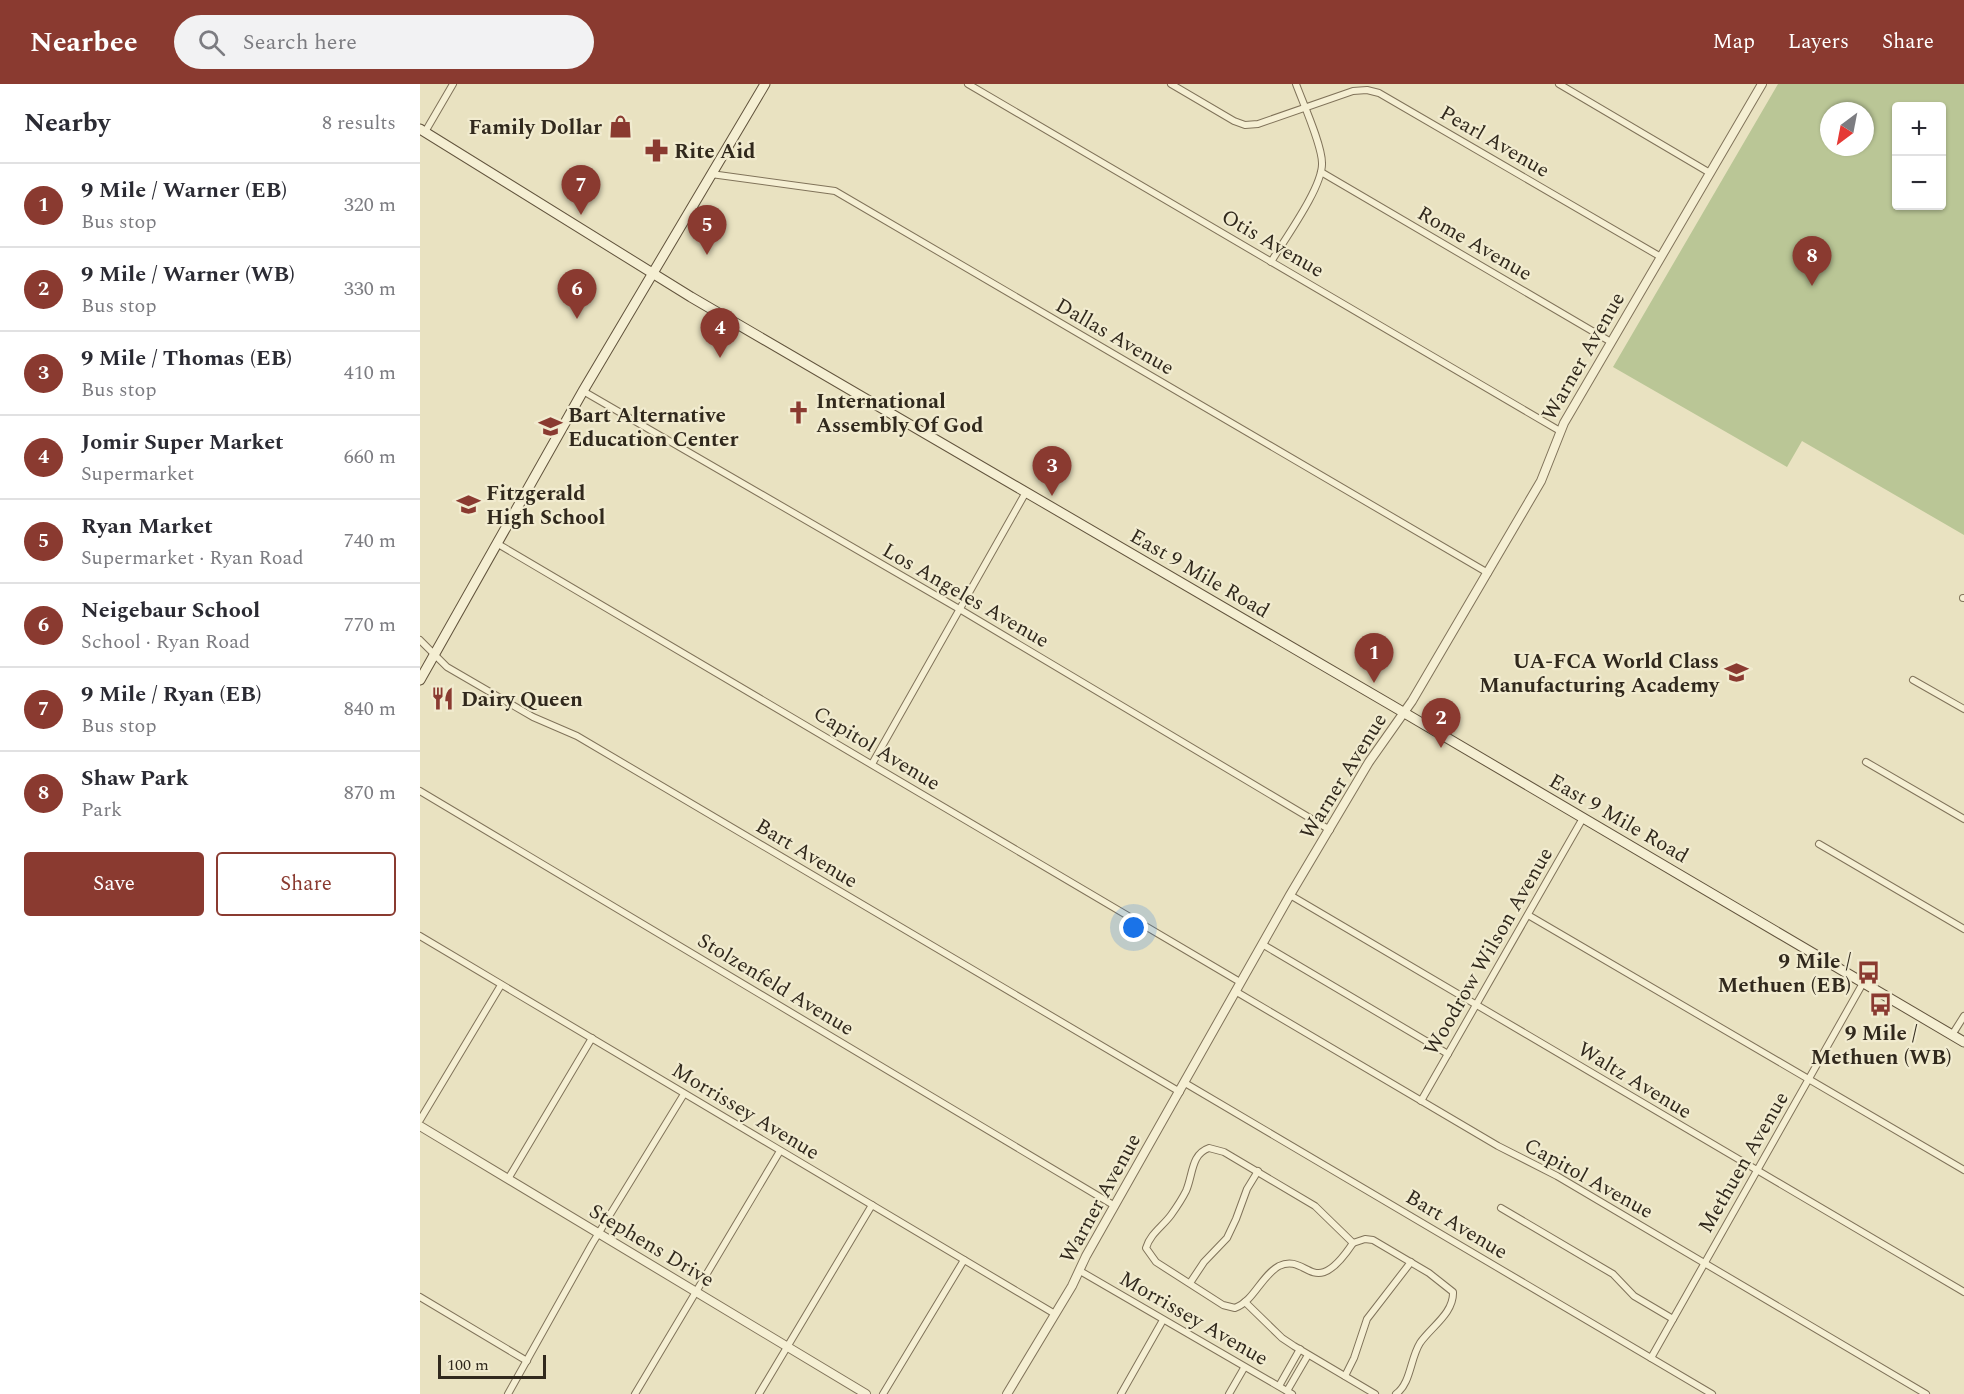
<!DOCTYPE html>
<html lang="en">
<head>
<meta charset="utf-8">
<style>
	body { margin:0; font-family:Spectral,serif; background:#f2f2f3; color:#2b2b33 }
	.controls { position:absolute; right:18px; top:18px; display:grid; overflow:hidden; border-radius:6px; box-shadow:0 2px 4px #0004 }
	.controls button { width:54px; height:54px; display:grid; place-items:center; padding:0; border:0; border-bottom:2px solid #e1e1e2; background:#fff; color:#2b2b33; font:30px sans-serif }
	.compass { position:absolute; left:1400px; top:18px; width:54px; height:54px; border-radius:50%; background:#fff; box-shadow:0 2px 4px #0004; rotate:212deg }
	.scale { position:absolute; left:18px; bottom:15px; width:108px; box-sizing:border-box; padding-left:6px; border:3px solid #31291d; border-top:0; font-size:16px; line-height:21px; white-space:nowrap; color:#31291d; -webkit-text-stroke:4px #f1ebcf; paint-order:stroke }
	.you { position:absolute; left:714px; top:844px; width:21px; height:21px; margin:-15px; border:4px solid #fff; border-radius:50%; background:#1a73e8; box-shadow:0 0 0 9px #1a73e833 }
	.badge { display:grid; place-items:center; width:39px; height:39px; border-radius:50%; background:#8a3a30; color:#fff; font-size:20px; font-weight:700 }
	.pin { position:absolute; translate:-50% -50px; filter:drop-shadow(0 2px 3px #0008) }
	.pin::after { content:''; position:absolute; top:32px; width:21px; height:18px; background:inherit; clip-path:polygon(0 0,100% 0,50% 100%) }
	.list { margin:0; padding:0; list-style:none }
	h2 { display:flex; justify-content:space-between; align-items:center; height:78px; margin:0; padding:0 24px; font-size:26px }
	h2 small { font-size:20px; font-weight:400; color:#7c7c81 }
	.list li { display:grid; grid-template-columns:39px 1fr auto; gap:18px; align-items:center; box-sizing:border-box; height:84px; padding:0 24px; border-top:2px solid #e1e1e2 }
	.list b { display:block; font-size:22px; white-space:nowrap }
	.list p { margin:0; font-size:20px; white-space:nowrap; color:#7c7c81 }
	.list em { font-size:20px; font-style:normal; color:#7c7c81 }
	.actions { display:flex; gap:12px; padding:18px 24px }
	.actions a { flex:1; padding:14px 0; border:2px solid #8a3a30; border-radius:6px; text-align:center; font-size:21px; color:#8a3a30 }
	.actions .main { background:#8a3a30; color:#fff }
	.icon { flex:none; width:33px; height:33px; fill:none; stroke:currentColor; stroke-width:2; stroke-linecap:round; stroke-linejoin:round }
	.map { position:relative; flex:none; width:1544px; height:1310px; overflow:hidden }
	header { display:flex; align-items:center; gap:36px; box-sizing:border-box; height:84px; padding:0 30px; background:#8a3a30; color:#fff }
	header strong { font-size:28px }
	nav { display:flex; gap:33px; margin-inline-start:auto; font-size:21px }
	.search { width:420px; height:54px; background:#f2f2f3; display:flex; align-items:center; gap:15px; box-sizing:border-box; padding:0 21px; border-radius:33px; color:#7c7c81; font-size:22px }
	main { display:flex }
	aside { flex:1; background:#fff }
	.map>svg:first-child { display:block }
</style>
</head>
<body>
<header>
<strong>Nearbee</strong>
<div class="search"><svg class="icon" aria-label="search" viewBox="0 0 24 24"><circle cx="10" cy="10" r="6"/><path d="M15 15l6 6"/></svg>Search here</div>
<nav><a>Map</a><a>Layers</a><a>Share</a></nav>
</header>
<main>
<aside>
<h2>Nearby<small>8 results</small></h2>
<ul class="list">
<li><span class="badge">1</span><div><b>9 Mile / Warner (EB)</b><p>Bus stop</p></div><em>320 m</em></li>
<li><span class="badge">2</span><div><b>9 Mile / Warner (WB)</b><p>Bus stop</p></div><em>330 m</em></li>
<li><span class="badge">3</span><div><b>9 Mile / Thomas (EB)</b><p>Bus stop</p></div><em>410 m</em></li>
<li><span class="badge">4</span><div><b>Jomir Super Market</b><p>Supermarket</p></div><em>660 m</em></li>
<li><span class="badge">5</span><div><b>Ryan Market</b><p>Supermarket · Ryan Road</p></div><em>740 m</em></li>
<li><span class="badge">6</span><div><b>Neigebaur School</b><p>School · Ryan Road</p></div><em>770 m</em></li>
<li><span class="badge">7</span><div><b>9 Mile / Ryan (EB)</b><p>Bus stop</p></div><em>840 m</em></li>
<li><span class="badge">8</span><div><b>Shaw Park</b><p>Park</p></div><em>870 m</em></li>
</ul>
<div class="actions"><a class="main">Save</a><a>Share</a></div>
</aside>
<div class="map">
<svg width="1544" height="1310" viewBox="0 0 1544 1310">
	<rect width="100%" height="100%" fill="#e9e2c1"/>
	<!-- green -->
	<path fill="#bac696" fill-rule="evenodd" d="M1358,0h186v451l-162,-94 -15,26 -174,-100zM1476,22h46v100h-46zM1409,27h36v36h-36z"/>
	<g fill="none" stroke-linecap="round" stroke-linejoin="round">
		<defs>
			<g id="minor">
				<polyline points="548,0 1140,347"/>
				<polyline points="751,0 814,37 825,41 838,40 933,7 947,6 959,9 1241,173"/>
				<polyline points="1139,0 1290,89"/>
				<polyline points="5,48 33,0"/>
				<polyline points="901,88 1191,258"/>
				<polyline points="291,90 415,107 1068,489"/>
				<path d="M851,178c13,-22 52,-75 51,-99 0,-18 -19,-60 -26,-79"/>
				<polyline points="163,307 541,526 910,746"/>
				<polyline points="78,460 820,898"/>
				<polyline points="1543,514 1544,514"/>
				<polyline points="0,556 27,583 113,633 157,652 760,1008"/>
				<polyline points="1493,596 1544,625"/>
				<polyline points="1446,678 1544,735"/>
				<polyline points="452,680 606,408"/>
				<polyline points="0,707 695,1122"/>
				<polyline points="1399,760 1544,845"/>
				<polyline points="870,811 1544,1208"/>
				<polyline points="1108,831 1544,1086"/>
				<polyline points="0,852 635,1230"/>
				<polyline points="842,860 1028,970"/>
				<polyline points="815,907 1078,1062 1137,1092 1506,1310"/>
				<polyline points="1532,951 1544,932"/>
				<polyline points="765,999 1292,1310"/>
				<polyline points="1001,1017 1163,734"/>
				<polyline points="0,1036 81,901"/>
				<path d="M789,1064l15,4 91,54 38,37c-40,60 -45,9 -74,23 -18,10 -25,35 -44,42l-12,-3 -67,-43 -10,-14c4,-14 17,-22 25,-33 5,-7 11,-16 15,-24 7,-16 5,-37 23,-43z"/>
				<polyline points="88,1095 172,954"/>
				<polyline points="1081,1124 1193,1190 1214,1212 1253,1235"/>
				<path d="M933,1159l12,-4 8,1 56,33 24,19c1,21 -22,35 -33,51 -10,16 -9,40 -24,51"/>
				<polyline points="660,1187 872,1310"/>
				<polyline points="770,1199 784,1178 807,1154 816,1135 827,1105 838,1087"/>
				<polyline points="0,1213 107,1277"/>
				<polyline points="825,1218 862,1254 874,1262 955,1310"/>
				<polyline points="1231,1274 1443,899"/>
				<polyline points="925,1292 934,1274 947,1235 991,1178"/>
				<polyline points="859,1302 880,1265"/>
				<polyline points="867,1307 888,1271"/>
				<polyline points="88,1310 172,1160 264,1010"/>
				<polyline points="215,1310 360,1067"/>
				<polyline points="339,1310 452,1121"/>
				<polyline points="463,1310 544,1176"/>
				<polyline points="701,1310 743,1236"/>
				<polyline points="809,1310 824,1284"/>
			</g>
			<g id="tertiary">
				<polyline points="0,1042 446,1310"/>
				<polyline points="587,1310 652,1202 666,1172 870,811 949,678 992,617 1121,397 1144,339 1342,0"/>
			</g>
			<g id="secondary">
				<polyline points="0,45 271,213 971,621 1544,958"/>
				<polyline points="0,596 163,307 345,0"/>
			</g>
		</defs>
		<!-- minor casing -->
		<use href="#minor" stroke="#80735a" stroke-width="8"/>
		<!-- tertiary casing -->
		<use href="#tertiary" stroke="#80735a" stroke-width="10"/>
		<!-- secondary casing -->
		<use href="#secondary" stroke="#62543d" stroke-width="11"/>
		<!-- minor -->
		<use href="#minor" stroke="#f5efd3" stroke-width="6"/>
		<!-- tertiary -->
		<use href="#tertiary" stroke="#f5efd3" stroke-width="8"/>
		<!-- secondary -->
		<use href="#secondary" stroke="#f5efd3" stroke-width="9"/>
	</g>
	<!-- icons -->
	<defs>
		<symbol id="shop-bare" viewBox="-9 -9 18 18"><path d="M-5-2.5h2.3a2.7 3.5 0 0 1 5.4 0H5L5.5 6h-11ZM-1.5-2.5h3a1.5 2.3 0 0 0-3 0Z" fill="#8a3a30" stroke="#f1ebcf" stroke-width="2.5" paint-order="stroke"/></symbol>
		<symbol id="pharmacy-bare" viewBox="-9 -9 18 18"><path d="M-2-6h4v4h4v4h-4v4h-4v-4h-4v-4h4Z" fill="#8a3a30" stroke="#f1ebcf" stroke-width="2.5" paint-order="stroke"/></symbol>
		<symbol id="church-bare" viewBox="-9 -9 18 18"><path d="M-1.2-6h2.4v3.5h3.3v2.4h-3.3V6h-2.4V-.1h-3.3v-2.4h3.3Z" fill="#8a3a30" stroke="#f1ebcf" stroke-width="2.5" paint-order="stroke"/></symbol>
		<symbol id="school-bare" viewBox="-9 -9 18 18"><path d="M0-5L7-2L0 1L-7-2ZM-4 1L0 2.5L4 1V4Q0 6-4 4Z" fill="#8a3a30" stroke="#f1ebcf" stroke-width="2.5" paint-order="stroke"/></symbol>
		<symbol id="restaurant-bare" viewBox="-9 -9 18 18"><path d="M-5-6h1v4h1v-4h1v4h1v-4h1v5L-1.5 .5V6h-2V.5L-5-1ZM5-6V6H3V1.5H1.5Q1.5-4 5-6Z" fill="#8a3a30" stroke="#f1ebcf" stroke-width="2.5" paint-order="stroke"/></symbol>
		<symbol id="bus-bare" viewBox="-9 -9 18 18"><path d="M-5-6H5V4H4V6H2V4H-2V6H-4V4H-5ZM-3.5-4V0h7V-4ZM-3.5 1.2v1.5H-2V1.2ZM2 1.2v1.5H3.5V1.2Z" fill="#8a3a30" stroke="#f1ebcf" stroke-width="2.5" paint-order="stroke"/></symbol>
	</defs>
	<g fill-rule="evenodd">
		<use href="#shop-bare" x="184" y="26" width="33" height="33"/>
		<use href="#pharmacy-bare" x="220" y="50" width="33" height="33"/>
		<use href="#church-bare" x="362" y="312" width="33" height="33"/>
		<use href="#school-bare" x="114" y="326" width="33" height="33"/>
		<use href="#school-bare" x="32" y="404" width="33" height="33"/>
		<use href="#school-bare" x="1300" y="572" width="33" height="33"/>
		<use href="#restaurant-bare" x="6" y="598" width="33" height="33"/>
		<use href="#bus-bare" x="1432" y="872" width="33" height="33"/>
		<use href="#bus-bare" x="1444" y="904" width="33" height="33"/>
	</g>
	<g text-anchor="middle" stroke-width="4.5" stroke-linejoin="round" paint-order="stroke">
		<!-- poi labels -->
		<g font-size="21" font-weight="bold" fill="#31291d" stroke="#f1ebcf" text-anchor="start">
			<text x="182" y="50" text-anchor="end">Family Dollar</text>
			<text x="254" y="74">Rite Aid</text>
			<text x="396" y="324">International<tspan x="396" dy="24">Assembly Of God</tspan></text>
			<text x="148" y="338">Bart Alternative<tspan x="148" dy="24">Education Center</tspan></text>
			<text x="66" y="416">Fitzgerald<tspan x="66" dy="24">High School</tspan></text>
			<text x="1299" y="584" text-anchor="end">UA-FCA World Class<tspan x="1299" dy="24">Manufacturing Academy</tspan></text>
			<text x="41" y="622">Dairy Queen</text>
			<text x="1431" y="884" text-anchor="end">9 Mile /<tspan x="1431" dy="24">Methuen (EB)</tspan></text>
			<text x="1461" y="956" text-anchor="middle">9 Mile /<tspan x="1461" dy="24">Methuen (WB)</tspan></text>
		</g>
		<!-- street labels -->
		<g font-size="21" fill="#31291d" stroke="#f1ebcf">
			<text transform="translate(1075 57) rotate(30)" y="7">Pearl Avenue</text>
			<text transform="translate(853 159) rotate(30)" y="7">Otis Avenue</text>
			<text transform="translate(1055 159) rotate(30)" y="7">Rome Avenue</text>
			<text transform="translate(695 252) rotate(30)" y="7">Dallas Avenue</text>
			<text transform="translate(1163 272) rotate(-60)" y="7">Warner Avenue</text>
			<text transform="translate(780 489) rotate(30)" y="7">East 9 Mile Road</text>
			<text transform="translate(546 511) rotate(30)" y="7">Los Angeles Avenue</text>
			<text transform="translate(457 664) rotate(31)" y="7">Capitol Avenue</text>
			<text transform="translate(923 692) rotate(-58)" y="7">Warner Avenue</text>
			<text transform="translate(1199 734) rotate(30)" y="7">East 9 Mile Road</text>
			<text transform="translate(387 769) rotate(31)" y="7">Bart Avenue</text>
			<text transform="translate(1068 867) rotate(-60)" y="7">Woodrow Wilson Avenue</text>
			<text transform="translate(356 900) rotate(31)" y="7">Stolzenfeld Avenue</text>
			<text transform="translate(1215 996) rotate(31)" y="7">Waltz Avenue</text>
			<text transform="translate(326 1027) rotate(31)" y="7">Morrissey Avenue</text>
			<text transform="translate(1323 1078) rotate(-60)" y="7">Methuen Avenue</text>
			<text transform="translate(1169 1094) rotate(29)" y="7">Capitol Avenue</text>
			<text transform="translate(680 1114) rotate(-61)" y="7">Warner Avenue</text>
			<text transform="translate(1037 1140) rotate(31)" y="7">Bart Avenue</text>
			<text transform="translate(232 1161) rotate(31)" y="7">Stephens Drive</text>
			<text transform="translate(774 1234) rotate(30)" y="7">Morrissey Avenue</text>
		</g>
	</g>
</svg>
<div class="controls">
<button>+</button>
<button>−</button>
</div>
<svg class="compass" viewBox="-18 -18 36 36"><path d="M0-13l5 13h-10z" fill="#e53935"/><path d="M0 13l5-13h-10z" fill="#7c7c81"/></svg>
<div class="scale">100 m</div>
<div class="you"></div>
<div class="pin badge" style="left:954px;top:599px">1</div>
<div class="pin badge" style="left:1021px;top:664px">2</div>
<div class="pin badge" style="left:632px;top:412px">3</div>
<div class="pin badge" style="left:300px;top:274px">4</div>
<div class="pin badge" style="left:287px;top:171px">5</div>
<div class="pin badge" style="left:157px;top:235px">6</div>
<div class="pin badge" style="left:161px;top:131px">7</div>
<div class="pin badge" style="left:1392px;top:202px">8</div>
</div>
</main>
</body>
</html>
